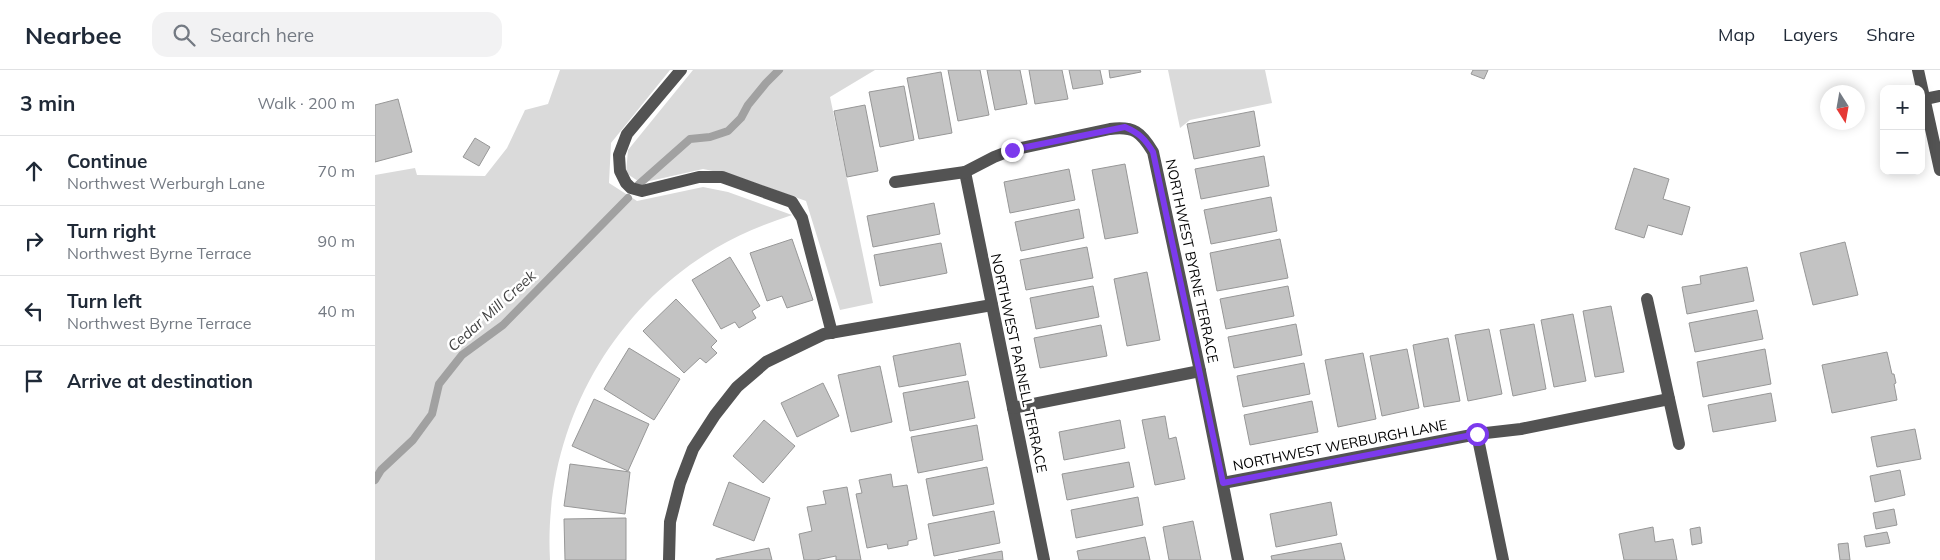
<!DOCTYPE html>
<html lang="en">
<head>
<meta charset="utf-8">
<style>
	body { margin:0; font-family:Mulish,sans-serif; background:#f2f2f3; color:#1f2937 }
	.controls { position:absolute; right:15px; top:15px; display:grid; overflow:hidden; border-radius:10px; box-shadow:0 2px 12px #0003 }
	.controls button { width:45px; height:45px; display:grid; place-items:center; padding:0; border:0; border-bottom:1px solid #e0e1e3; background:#fff; color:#1f2937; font:25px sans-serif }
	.compass { position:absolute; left:1445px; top:15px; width:45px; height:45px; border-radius:50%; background:#fff; box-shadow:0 2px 12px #0003; rotate:169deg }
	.stop { position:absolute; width:15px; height:15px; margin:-11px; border:4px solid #7c3aed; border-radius:50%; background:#fff }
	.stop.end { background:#7c3aed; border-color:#fff; box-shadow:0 1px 5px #0008 }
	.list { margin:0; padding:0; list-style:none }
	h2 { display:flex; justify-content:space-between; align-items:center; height:65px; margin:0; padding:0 20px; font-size:21px }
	h2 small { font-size:16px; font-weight:400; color:#747a83 }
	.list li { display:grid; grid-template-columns:32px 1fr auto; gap:15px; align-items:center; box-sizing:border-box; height:70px; padding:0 20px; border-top:1px solid #e0e1e3 }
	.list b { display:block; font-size:19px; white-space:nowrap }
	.list p { margin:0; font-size:16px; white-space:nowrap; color:#747a83 }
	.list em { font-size:16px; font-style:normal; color:#747a83 }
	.icon { flex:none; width:28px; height:28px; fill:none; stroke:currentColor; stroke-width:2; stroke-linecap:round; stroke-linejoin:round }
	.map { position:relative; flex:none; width:1565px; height:490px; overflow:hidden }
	header { display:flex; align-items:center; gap:30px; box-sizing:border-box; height:70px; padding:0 25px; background:#fff; border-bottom:1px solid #e0e1e3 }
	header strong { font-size:24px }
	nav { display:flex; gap:28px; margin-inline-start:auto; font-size:18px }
	.search { width:350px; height:45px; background:#f2f2f3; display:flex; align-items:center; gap:12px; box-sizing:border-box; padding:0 18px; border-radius:15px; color:#747a83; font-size:19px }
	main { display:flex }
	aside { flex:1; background:#fff }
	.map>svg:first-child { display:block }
</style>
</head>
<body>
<header>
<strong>Nearbee</strong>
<div class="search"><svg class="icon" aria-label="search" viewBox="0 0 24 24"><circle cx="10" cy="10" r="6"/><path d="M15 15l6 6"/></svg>Search here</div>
<nav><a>Map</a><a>Layers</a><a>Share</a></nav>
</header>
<main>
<aside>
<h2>3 min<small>Walk · 200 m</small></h2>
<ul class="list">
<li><svg class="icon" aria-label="ahead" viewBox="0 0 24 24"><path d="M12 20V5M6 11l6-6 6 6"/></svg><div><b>Continue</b><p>Northwest Werburgh Lane</p></div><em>70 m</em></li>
<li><svg class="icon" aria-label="right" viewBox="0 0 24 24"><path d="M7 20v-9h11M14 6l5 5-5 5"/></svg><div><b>Turn right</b><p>Northwest Byrne Terrace</p></div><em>90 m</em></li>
<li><svg class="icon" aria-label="left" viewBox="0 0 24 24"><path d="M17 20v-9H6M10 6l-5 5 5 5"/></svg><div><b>Turn left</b><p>Northwest Byrne Terrace</p></div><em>40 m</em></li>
<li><svg class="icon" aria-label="arrive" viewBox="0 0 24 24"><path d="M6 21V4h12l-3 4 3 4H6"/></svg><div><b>Arrive at destination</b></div></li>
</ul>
</aside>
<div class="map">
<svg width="1565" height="490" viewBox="0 0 1565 490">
	<rect width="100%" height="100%" fill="#fff"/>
	<!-- green -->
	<g fill="#dadada">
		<path d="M185,0h110l-59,73 -2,40 28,18 66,-14 25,5 64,23c-27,9 -52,19 -76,33 -109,64 -173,186 -166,312h-175v-385l40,-7 2,7 68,1 22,-28 18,-38 23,-6z"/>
		<polygon points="318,0 500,0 455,27 498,233 465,240 431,131 358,105 328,99 266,113 251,103 253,80"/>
		<polygon points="793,0 890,0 897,33 815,50 805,58"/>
	</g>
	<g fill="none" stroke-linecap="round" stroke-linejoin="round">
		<!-- stream -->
		<g stroke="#a1a1a1" stroke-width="8">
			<polyline points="263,115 315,69 335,67 353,61 366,48 373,35 391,13 404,0"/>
			<polyline points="0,410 6,400 38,370 57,344 64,314 87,285 128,255 253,128"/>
		</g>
	</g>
	<!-- building -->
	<g fill="#c3c3c3" stroke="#979797">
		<polygon points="573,0 605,0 614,45 583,51"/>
		<polygon points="612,0 645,0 652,34 620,40"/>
		<polygon points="654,0 687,0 693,29 660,34"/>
		<polygon points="694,0 725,0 728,14 698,19"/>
		<polygon points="734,0 765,0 766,2 735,8"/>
		<polygon points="1098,0 1113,0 1109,9 1096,4"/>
		<polygon points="566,2 577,63 544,69 532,8"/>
		<polygon points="529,16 539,70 505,77 494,22"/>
		<polygon points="23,29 37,82 0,92 0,35"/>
		<polygon points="490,35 503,101 472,107 459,41"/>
		<polygon points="879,41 885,76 819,89 812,54"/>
		<polygon points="100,68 115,77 104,96 88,87"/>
		<polygon points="889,86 894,116 826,129 820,99"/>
		<polygon points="750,94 763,163 730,169 717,100"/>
		<polygon points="1259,98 1294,109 1288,129 1315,137 1307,165 1273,155 1269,168 1240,159"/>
		<polygon points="694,99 700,130 635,143 629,112"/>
		<polygon points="896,127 902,161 836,174 829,140"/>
		<polygon points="559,133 565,164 498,177 492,146"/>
		<polygon points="704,139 709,168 646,181 640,152"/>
		<polygon points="417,169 438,230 412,238 407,226 392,231 375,183"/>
		<polygon points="905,169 913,208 842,221 835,183"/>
		<polygon points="1470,172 1483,225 1438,235 1425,183"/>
		<polygon points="566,173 572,203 505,216 499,185"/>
		<polygon points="712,177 718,208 651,220 645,190"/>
		<polygon points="355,187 385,236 377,241 381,248 364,258 360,252 346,259 317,210"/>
		<polygon points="1372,197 1379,231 1312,244 1307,217 1326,214 1325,206"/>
		<polygon points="772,202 785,270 752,276 739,209"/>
		<polygon points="718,216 724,247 661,259 655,228"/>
		<polygon points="913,216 919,246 851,259 845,229"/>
		<polygon points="301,229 342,271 336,277 342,283 331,293 325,288 309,303 268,261"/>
		<polygon points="1236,236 1249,302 1220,307 1208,241"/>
		<polygon points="1382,240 1388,269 1320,282 1314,253"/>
		<polygon points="1198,244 1211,311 1179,317 1166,250"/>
		<polygon points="921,254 927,285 859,298 853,267"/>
		<polygon points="1159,254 1171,319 1138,326 1125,260"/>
		<polygon points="726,255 732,286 665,298 659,268"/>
		<polygon points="1114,259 1127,324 1093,331 1080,265"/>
		<polygon points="1073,268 1085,331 1049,337 1038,275"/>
		<polygon points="585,273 591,305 524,317 518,286"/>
		<polygon points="254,278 305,309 279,350 229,319"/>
		<polygon points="1032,279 1044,338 1007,346 995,286"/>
		<polygon points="1390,279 1396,314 1328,327 1322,292"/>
		<polygon points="1512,282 1517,304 1519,304 1521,313 1519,314 1522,330 1457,343 1447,295"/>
		<polygon points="988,283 1001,349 963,357 950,290"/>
		<polygon points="929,293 935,324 868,337 862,306"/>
		<polygon points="505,296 517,352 476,362 463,305"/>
		<polygon points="593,311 600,348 535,361 528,323"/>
		<polygon points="448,313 464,346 422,367 406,333"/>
		<polygon points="1396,323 1401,351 1338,362 1333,335"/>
		<polygon points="219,329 274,354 253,401 197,376"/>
		<polygon points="937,331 943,362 875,375 869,345"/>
		<polygon points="790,346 794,369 801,367 810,409 780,415 767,350"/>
		<polygon points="389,350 420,376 388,413 358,386"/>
		<polygon points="745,350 750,378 689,390 684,362"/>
		<polygon points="602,355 608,390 543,403 536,367"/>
		<polygon points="1540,359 1546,389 1502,397 1496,367"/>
		<polygon points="754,392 759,417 692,430 687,404"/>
		<polygon points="195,394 255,402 250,444 189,436"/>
		<polygon points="612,397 619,434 558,446 551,409"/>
		<polygon points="1525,400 1530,425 1500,432 1495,406"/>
		<polygon points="516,404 518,417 532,415 542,469 533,471 533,475 513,479 512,474 492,478 481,424 487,423 484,410"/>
		<polygon points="354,412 395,428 379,471 338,455"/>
		<polygon points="472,417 486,490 461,490 461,486 441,490 429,490 424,464 437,461 432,437 451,434 448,421"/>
		<polygon points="763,427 768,455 701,468 696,440"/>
		<polygon points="956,432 962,465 901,477 895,444"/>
		<polygon points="1519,439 1522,455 1501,459 1498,443"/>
		<polygon points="619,441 625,473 559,486 553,454"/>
		<polygon points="251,448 251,490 190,490 189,449"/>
		<polygon points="818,451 826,490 794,490 788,457"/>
		<polygon points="1278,457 1280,472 1298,469 1302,490 1249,490 1244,464"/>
		<polygon points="1325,457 1327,473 1317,475 1315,459"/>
		<polygon points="1512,462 1515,473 1491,477 1489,466"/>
		<polygon points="770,467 775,490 704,490 702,481"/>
		<polygon points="966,473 970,490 897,490 896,486"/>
		<polygon points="1473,473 1475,490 1465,490 1463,474"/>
		<polygon points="394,478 397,490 341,490 341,489"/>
		<polygon points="627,481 628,490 583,490"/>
	</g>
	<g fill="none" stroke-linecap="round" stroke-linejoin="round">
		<!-- minor -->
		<g stroke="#535353" stroke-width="12">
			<polyline points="306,0 252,64 244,85 245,101 251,113 256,118 267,121 324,107 347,107 417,132 427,148 457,263"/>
			<polyline points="1543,0 1565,100"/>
			<polyline points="1550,29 1565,26"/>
			<polyline points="590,102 669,490"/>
			<path d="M520,112l70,-10 29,-15 18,-7 98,-21c24,-3 31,3 43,23l47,219 38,189"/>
			<polyline points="1272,229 1304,374"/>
			<polyline points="638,338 825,301"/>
			<polyline points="1102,364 1128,490"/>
			<polyline points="848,413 1102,364 1146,359 1294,329"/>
			<polyline points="294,490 295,452 305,413 318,379 340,345 362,317 391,292 449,264 617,235"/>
		</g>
	</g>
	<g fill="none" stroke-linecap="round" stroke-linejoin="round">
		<!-- route -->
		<path stroke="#7c3aed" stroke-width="6" d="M637,80l113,-23c14,6 20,12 28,25l70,331 254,-49"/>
	</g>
	<g text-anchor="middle" stroke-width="5" stroke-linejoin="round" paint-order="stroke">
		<!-- street labels -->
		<g font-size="14" fill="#000" stroke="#fff">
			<text transform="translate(817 191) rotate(78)" y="5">NORTHWEST BYRNE TERRACE</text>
			<text transform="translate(644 293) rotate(78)" y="5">NORTHWEST PARNELL TERRACE</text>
			<text transform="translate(965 375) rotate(-11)" y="5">NORTHWEST WERBURGH LANE</text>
		</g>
		<!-- water labels -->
		<g font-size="15" font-style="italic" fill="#424242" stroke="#fff">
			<text transform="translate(117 241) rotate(-42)" y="5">Cedar Mill Creek</text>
		</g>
	</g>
</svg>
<div class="controls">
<button>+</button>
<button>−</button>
</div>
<svg class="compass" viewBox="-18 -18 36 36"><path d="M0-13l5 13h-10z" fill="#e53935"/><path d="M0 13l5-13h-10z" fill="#747a83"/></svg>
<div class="stop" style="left:1102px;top:364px"></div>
<div class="stop end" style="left:637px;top:80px"></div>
</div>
</main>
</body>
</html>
